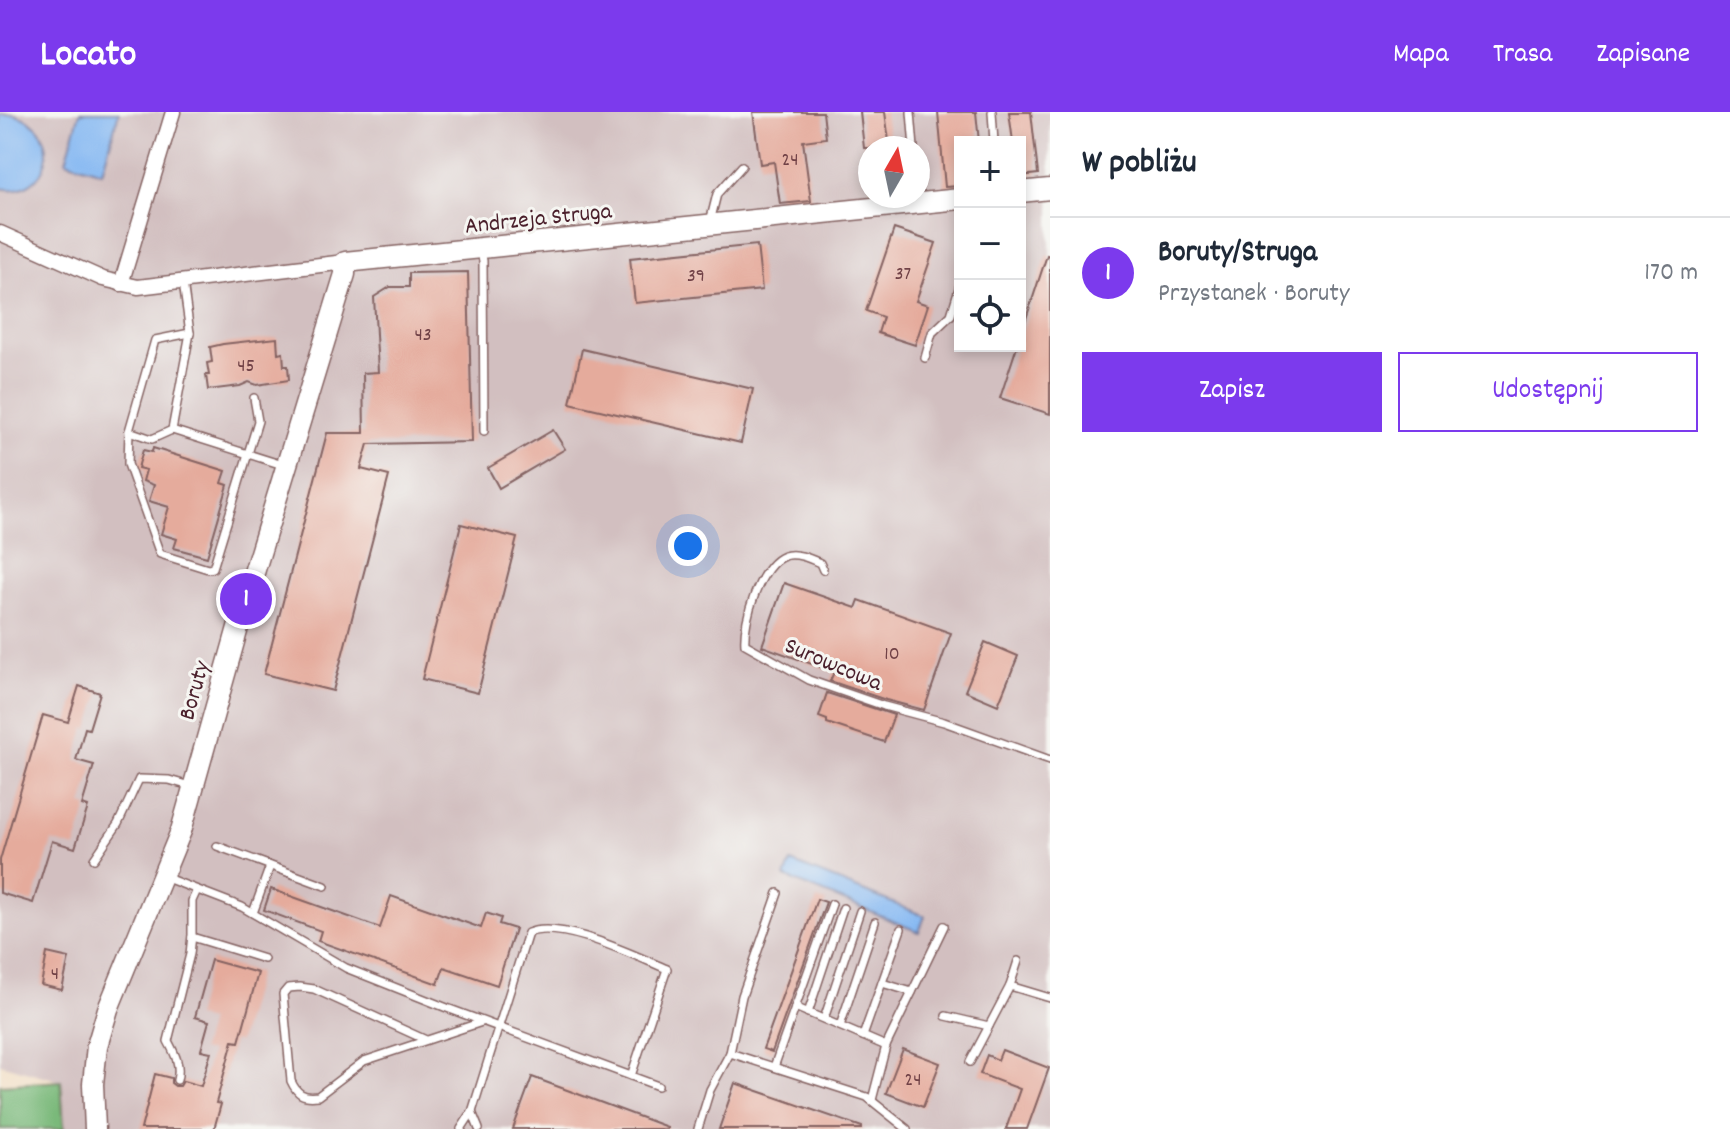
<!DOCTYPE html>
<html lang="pl">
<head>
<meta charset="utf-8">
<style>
	body { margin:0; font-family:Dekko,sans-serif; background:#f2f2f3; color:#1f2937 }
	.controls { position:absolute; right:24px; top:24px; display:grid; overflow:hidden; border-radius:0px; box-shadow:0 4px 12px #0003 }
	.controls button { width:72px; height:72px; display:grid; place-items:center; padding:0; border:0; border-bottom:2px solid #e0e1e3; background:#fff; color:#1f2937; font:40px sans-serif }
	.compass { position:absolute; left:858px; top:24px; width:72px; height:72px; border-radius:50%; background:#fff; box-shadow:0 4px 12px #0003; rotate:9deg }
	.you { position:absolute; left:688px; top:434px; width:28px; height:28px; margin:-20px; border:6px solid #fff; border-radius:50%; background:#1a73e8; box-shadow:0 0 0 12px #1a73e833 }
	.badge { display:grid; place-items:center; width:52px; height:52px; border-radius:50%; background:#7c3aed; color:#fff; font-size:26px; font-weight:700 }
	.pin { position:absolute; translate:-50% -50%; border:4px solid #fff; box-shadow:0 2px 8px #0006 }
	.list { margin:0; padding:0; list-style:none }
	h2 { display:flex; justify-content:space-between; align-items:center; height:104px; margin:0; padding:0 32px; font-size:34px }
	h2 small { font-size:26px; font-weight:400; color:#747a83 }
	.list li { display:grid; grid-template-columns:52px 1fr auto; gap:24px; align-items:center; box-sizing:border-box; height:112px; padding:0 32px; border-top:2px solid #e0e1e3 }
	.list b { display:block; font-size:30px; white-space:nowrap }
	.list p { margin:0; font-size:26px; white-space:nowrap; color:#747a83 }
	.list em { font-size:26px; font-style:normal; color:#747a83 }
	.actions { display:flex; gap:16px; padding:24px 32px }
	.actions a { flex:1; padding:18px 0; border:2px solid #7c3aed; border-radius:0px; text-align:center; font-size:28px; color:#7c3aed }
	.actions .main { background:#7c3aed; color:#fff }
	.icon { flex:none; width:44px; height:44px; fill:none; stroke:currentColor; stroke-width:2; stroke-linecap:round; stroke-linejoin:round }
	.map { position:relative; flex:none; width:1050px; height:1017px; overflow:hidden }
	header { display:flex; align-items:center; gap:48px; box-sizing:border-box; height:112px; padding:0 40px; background:#7c3aed; color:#fff }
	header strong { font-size:38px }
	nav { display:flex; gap:44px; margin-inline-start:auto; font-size:28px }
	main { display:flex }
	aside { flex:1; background:#fff }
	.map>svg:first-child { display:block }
</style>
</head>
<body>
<header>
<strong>Locato</strong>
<nav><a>Mapa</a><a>Trasa</a><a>Zapisane</a></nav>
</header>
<main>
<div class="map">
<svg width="1050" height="1017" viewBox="0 0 1050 1017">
	<rect width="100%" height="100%" fill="#f6f6f2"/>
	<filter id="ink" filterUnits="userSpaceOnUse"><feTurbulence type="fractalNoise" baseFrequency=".0125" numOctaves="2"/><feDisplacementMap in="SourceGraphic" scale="16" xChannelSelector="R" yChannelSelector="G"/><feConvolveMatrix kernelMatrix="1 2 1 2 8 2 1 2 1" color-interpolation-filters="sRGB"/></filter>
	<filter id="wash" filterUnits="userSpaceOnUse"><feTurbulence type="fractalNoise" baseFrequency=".006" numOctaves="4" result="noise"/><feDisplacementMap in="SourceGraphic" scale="32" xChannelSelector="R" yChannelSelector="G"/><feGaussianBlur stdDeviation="1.8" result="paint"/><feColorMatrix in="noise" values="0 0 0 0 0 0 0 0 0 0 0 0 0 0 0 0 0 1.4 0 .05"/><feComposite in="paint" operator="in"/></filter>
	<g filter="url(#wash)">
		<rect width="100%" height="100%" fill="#f3e0c7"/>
		<!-- industrial -->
		<path fill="#d2bfc0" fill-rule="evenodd" d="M0,0h1050v1017h-986l-3,-48 -61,-17zM960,30h60v204h-60zM870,36h48v48h-48z"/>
		<!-- forest -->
		<polygon fill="#7ab97a" stroke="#626c52" stroke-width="2" points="61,969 64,1017 0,1017 0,973"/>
		<!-- water -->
		<g fill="#85b8f2" stroke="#686c8e" stroke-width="2">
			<polygon points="80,0 119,0 102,60 66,49"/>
			<path d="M13,2c57,15 35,86 -13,74v-73z"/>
			<polygon points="791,750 925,804 919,820 785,765"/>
		</g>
		<g id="blocks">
			<!-- building -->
			<g fill="#e5ab9c">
				<polygon points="753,0 823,0 826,26 803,29 811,89 780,92 774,50 760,52"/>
				<polygon points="860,0 885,0 890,36 864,36"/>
				<polygon points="938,0 976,0 979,30 960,30 960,74 945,75"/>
				<polygon points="1009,0 1031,0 1038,62 1020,64 1020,30 1013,30"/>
				<polygon points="894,117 936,131 916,189 928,193 915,233 878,221 883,205 866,199"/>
				<polygon points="757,133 762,178 635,191 630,146"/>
				<polygon points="1047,143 1050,144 1050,302 1000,286 1017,234 1020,234 1020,225"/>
				<polygon points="468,160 472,330 368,332 361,357 389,364 333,579 264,562 327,321 364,321 363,261 378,260 374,185 390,175 409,175 409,161"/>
				<polygon points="277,226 278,242 283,241 284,254 288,254 289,268 257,273 249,270 240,274 208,278 206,263 209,263 207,251 212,250 210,235 223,232"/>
				<polygon points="582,237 753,277 741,331 570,291"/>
				<polygon points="553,318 565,337 499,376 488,356"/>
				<polygon points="153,336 226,359 222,371 228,373 207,445 174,436 177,427 161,422 169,395 149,389 154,373 143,369 146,358 138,356 143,338 152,340"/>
				<polygon points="461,412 517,426 478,581 422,567"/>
				<polygon points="784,471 856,496 859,488 951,521 924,598 886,588 830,569 834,560 762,534"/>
				<polygon points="985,530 1018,544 998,593 965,579"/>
				<polygon points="79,574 100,581 89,617 85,616 76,648 94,653 82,693 88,695 75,736 52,729 33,791 0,781 0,748 43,603 68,610"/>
				<polygon points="827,581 894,603 884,630 827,611 827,608 819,605"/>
				<polygon points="271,777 380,816 391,784 481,816 486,801 501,806 499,812 515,817 497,873 444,855 438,872 318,829 321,819 264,798"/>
				<polygon points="817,787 826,790 772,940 763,937"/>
				<polygon points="47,841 69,846 62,878 41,873"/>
				<polygon points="211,848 258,861 239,930 233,929 216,991 221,992 214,1017 141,1017 155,962 171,966 171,971 175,974 180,974 183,969 201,974 211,940 201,938 209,909 195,905"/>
				<polygon points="903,937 940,951 923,995 886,981"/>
				<polygon points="1002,938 1049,956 1027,1017 1006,1017 1020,977 980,962 987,943 998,948"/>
				<polygon points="532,965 667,1015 667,1017 513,1017"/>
				<polygon points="735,971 862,1015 862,1017 719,1017"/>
			</g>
		</g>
	</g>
	<g filter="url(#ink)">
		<use href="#blocks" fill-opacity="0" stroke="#856362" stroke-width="2"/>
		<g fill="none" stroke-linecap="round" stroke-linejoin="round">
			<defs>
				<g id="lane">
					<polyline points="911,0 914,36"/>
					<polyline points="992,0 994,30"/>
					<polyline points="710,110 717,82 742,54"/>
					<polyline points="481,139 483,149 484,319"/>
					<polyline points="183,170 190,221 172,318 286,354"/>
					<polyline points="190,221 155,228 129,319 128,352 160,442 208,457 213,456 258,309 254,286"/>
					<polyline points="925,246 932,221 951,203 960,173"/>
					<polyline points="129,319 152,327 172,318"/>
					<path d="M823,458l-3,-7c-11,-5 -25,-11 -36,-7 -24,9 -41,64 -39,88l64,36 75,26 60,16 106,38"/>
					<polyline points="217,734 325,774"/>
					<polyline points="94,747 118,712 139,667 169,668 190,674"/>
					<polyline points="164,765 242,795 346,856 447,896 658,974"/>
					<polyline points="253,801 270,754"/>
					<polyline points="192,825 264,847"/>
					<polyline points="1018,849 1010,874 1050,886"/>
					<polyline points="882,871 912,880"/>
					<polyline points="795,895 886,934"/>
					<polyline points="808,901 843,796"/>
					<polyline points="946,904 989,914"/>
					<polyline points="824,907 860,799"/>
					<polyline points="840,914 875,810"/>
					<polyline points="863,924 901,817"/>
					<path d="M426,928l-112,-51 -14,-2 -12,1 -5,6 8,87c6,13 12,17 27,15l46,-35 118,-39"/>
					<polyline points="730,941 742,884 778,781"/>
					<polyline points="970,950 1010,874"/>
					<polyline points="774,955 832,792"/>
					<path d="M177,968c4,-15 -2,-26 -9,-39l22,-87 2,-19v-34l5,-11"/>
					<polyline points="872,988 886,934 944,814"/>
					<polyline points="472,1000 479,1017"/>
					<path d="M461,1017l11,-17 56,-179c33,-14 107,23 139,36l-36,107"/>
					<polyline points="698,1017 710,978 730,941 867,985 907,1017"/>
				</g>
				<g id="street">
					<polyline points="0,121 103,167 138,175 345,150"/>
					<polyline points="121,172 173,0"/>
				</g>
				<g id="secondary">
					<polyline points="1020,80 1050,77"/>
					<polyline points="95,1017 93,972 97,934 108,897 181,719 246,487 345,162 345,150 960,87"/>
				</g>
			</defs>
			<!-- lane casing -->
			<use href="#lane" stroke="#856362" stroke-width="10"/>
			<!-- street casing -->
			<use href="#street" stroke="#856362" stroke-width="17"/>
			<!-- secondary casing -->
			<use href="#secondary" stroke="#856362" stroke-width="23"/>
			<!-- lane -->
			<use href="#lane" stroke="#fff" stroke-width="7"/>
			<!-- street -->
			<use href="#street" stroke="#fff" stroke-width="14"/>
			<!-- secondary -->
			<use href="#secondary" stroke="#fff" stroke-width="20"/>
		</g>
	</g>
	<g text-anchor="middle" stroke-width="6" stroke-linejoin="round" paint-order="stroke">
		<!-- number labels -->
		<g font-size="20" fill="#714247">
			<text x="790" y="53">24</text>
			<text x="903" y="167">37</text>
			<text x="696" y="169">39</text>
			<text x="423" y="228">43</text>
			<text x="246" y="259">45</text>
			<text x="892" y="547">10</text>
			<text x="55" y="867">4</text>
			<text x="913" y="973">24</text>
		</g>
		<!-- street labels -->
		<g font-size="24" fill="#4a1f2b" stroke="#f6f6f2">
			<text transform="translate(538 105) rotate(-6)" y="8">Andrzeja Struga</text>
			<text transform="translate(834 551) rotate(23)" y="8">Surowcowa</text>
			<text transform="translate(193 578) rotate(-74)" y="8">Boruty</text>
		</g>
	</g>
</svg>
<div class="controls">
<button>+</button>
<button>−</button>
<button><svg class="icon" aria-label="locate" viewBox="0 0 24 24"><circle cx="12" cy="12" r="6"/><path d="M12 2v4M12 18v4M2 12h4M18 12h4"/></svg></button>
</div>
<svg class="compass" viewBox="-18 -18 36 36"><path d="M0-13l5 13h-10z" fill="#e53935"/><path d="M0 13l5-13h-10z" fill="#747a83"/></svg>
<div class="you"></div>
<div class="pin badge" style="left:246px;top:487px">1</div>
</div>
<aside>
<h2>W pobliżu<small></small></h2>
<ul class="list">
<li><span class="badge">1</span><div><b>Boruty/Struga</b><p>Przystanek · Boruty</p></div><em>170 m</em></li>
</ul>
<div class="actions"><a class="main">Zapisz</a><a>Udostępnij</a></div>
</aside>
</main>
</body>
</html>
